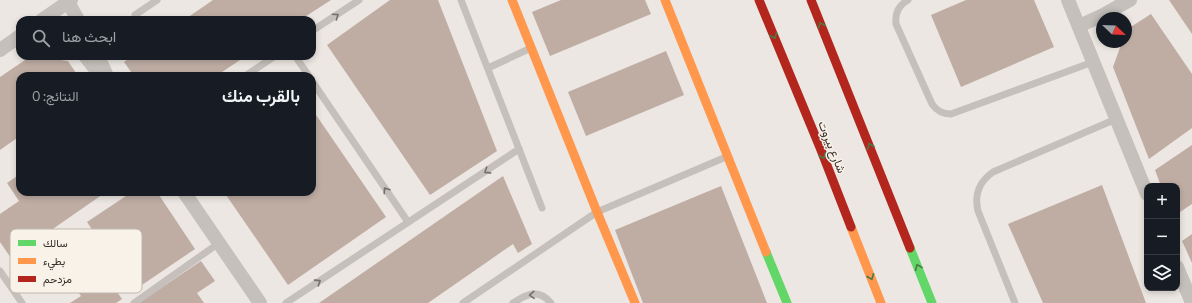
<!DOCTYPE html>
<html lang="ar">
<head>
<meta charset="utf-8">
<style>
	body { margin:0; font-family:Commissioner,Vazirmatn,sans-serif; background:#20242c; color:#f1f3f6; direction:rtl }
	.controls { position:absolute; right:12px; bottom:12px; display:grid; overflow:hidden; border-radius:8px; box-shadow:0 2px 6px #0003 }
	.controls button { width:36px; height:36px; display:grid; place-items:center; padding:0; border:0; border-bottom:1px solid #363941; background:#171b24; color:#f1f3f6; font:20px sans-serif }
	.compass { position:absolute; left:1096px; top:12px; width:36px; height:36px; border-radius:50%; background:#171b24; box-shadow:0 2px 6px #0003; rotate:113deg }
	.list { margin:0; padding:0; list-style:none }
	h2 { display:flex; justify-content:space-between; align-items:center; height:52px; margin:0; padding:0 16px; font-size:17px }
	h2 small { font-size:13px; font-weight:400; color:#9ea1a6 }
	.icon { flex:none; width:22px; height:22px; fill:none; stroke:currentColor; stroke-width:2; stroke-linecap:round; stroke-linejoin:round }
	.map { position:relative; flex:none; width:1192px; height:303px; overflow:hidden; direction:ltr }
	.search { position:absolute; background:#171b24; box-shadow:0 2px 6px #0003; left:16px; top:16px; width:300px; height:44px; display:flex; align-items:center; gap:10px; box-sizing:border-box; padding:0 14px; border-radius:12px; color:#9ea1a6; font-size:15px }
	.panel { position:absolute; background:#171b24; box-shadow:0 2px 6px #0003; left:16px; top:72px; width:300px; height:124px; border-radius:12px; direction:rtl }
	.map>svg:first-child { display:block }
</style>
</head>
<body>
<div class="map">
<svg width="1192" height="303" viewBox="0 0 1192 303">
	<rect width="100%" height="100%" fill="#ece7e2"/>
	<!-- building -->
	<g fill="#bfada4">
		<polygon points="213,0 331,0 300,20 184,20"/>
		<polygon points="390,0 438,0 497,151 430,195 327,45"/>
		<polygon points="561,0 645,0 651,14 550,56 532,12"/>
		<polygon points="966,0 1034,0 1054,47 961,87 931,15"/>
		<polygon points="1169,0 1192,0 1192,34"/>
		<polygon points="1151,14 1192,74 1192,128 1149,159 1113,67 1122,42 1126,42 1126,30"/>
		<polygon points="666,51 684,95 586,136 568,92"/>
		<polygon points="31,56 68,61 78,76 20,76 20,136 0,150 0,77"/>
		<polygon points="132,56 246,56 216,76 134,76 124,62"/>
		<polygon points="312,109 386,217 288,285 224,192 312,192"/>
		<polygon points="1192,145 1192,204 1177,214 1177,186 1161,186 1155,170"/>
		<polygon points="20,174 20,192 106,192 11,258 0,242 0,214 19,201 7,183"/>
		<polygon points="503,176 532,244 518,253 513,244 428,303 319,303"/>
		<polygon points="1102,185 1146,303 1043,303 1008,224"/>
		<polygon points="721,186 767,303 643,303 615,230"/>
		<polygon points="132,192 157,192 195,249 133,291 87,222"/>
		<polygon points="74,230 122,299 116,303 70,303 81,296 65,273 36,293 19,269"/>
		<polygon points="1192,234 1192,263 1182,241"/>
		<polygon points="201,261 215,281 197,293 204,303 139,303"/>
	</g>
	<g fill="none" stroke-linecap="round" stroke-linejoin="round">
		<!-- lane -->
		<g stroke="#c5c0bb" stroke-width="7">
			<polyline points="461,0 542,208"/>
			<path d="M908,0c-10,6 -13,13 -12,24l36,80c5,7 10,10 19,10l142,-52"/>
			<polyline points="135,15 157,0"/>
			<polyline points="312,31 359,0"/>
			<polyline points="295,56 309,76"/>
			<polyline points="488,68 531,48"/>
			<polyline points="245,76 275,56"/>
			<polyline points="312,81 408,222"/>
			<polyline points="0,271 22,303"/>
			<polyline points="134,303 219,243"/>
			<polyline points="286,303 519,149"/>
			<polyline points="463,303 597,212 726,157"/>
			<path d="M513,303c14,-9 25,-15 38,0"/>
			<path d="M1015,303l-37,-92c-4,-17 1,-29 15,-39l123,-53"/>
		</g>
		<!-- street -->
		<g stroke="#c5c0bb" stroke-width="14">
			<polyline points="1068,0 1147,194"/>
			<polyline points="68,2 78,20"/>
			<polyline points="42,20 71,0"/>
			<polyline points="1079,26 1103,15 1130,0"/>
			<polyline points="0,50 20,36"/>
			<polyline points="85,56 101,76"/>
			<polyline points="98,56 107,76"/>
			<polyline points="184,192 260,303"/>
			<polyline points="1177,267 1192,303"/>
		</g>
		<!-- fast -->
		<g stroke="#63d668" stroke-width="9">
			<polyline points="910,248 932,303"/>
			<polyline points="766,252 787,303"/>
		</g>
		<!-- slow -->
		<g stroke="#ff974d" stroke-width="9">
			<polyline points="512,0 597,212 635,303"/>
			<polyline points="665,0 766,252"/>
			<polyline points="851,227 881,303"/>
		</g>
		<!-- jam -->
		<g stroke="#b3261e" stroke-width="9">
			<polyline points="759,0 821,150 851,227"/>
			<polyline points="811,0 910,248"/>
		</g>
	</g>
	<!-- one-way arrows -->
	<defs><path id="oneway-chevron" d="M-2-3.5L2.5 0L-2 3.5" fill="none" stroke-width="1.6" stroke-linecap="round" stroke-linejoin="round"/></defs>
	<g stroke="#76706b">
		<use href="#oneway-chevron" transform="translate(336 16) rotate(-34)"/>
		<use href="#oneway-chevron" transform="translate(487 171) rotate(147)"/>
		<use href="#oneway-chevron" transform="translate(386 190) rotate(-124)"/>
		<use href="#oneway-chevron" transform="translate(318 282) rotate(-33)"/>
		<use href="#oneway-chevron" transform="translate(532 295) rotate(177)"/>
	</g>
	<g stroke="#4a7a45">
		<use href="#oneway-chevron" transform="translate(821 25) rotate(-112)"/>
		<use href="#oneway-chevron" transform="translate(774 36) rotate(68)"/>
		<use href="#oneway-chevron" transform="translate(870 146) rotate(-112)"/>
		<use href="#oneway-chevron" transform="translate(823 156) rotate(68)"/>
		<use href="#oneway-chevron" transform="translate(918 267) rotate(-112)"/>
		<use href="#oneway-chevron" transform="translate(871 277) rotate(68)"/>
	</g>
	<g text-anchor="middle" stroke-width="3" stroke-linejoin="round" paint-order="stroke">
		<!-- street labels -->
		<g font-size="12" fill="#362e29" stroke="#f9f2e9">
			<text transform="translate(832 147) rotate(68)" y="4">شارع بيروت</text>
		</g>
	</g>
	<!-- legend -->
	<rect x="10" y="229" width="132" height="64" rx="6" fill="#f9f2e9" stroke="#beb7af" stroke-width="1"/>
	<rect x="18" y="240" width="18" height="6" fill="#63d668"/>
	<rect x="18" y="258" width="18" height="6" fill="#ff974d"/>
	<rect x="18" y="276" width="18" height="6" fill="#b3261e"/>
	<g font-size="11" fill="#362e29">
		<text x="43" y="247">سالك</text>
		<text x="43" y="265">بطيء</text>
		<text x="43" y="283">مزدحم</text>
	</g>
</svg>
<div class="controls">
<button>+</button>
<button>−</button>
<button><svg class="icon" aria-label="layers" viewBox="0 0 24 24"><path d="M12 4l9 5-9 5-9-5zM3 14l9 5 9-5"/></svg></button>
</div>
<svg class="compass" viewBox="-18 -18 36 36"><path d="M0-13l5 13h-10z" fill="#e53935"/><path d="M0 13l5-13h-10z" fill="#9ea1a6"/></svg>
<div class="search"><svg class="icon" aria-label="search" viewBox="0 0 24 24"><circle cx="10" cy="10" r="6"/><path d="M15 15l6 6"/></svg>ابحث هنا</div>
<section class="panel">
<h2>بالقرب منك<small>النتائج: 0</small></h2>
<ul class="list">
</ul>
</section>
</div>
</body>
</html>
